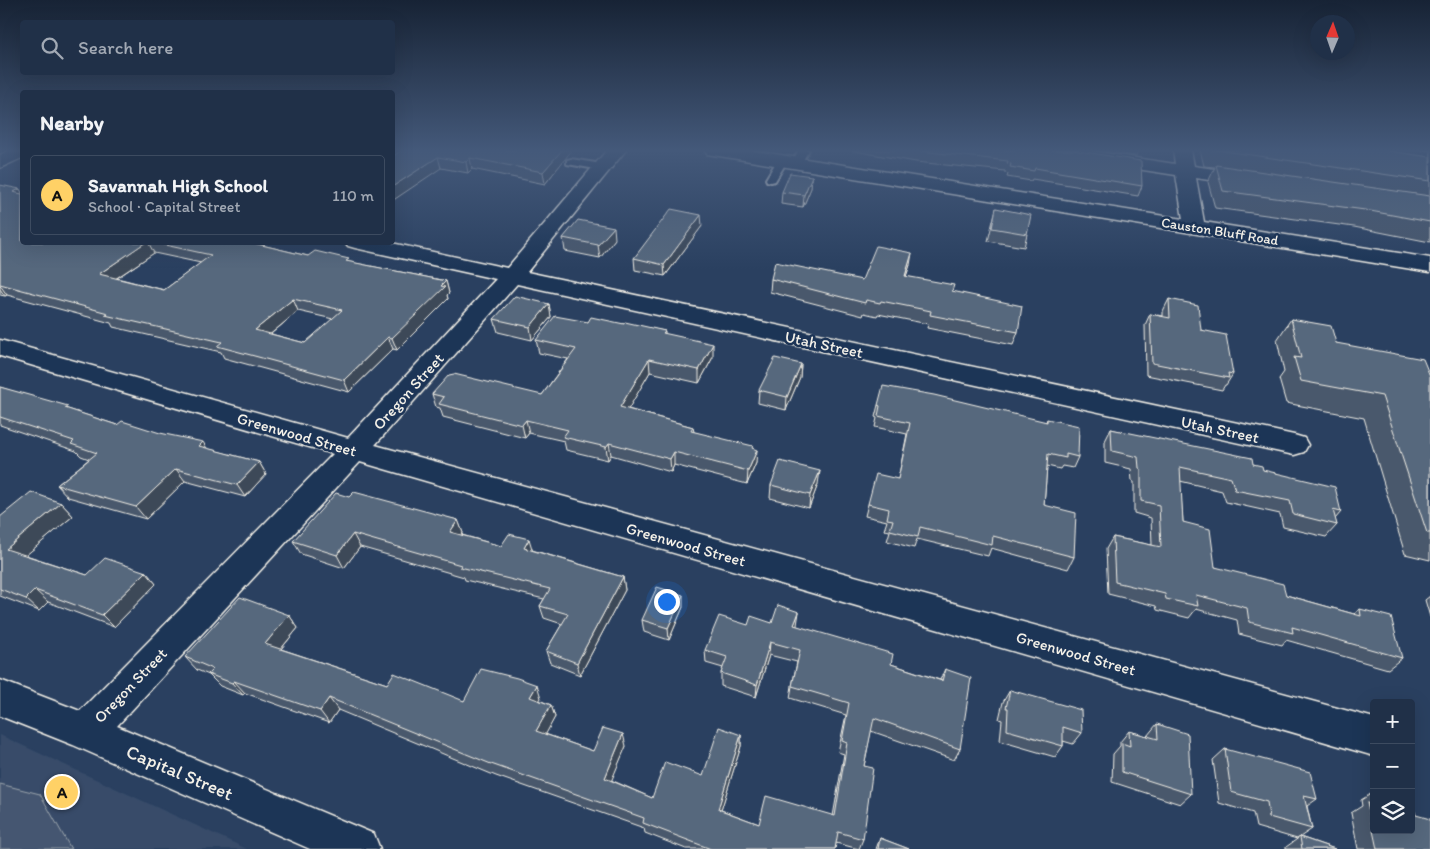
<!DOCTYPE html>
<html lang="en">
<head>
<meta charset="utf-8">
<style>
	body { margin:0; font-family:Itim,sans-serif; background:#28384f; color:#f1f3f6 }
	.controls { position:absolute; right:15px; bottom:15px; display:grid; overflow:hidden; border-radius:5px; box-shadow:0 5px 20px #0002 }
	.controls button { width:45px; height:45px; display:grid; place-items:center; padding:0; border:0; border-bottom:1px solid #3d4b60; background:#203048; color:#f1f3f6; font:25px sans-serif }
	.compass { position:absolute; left:1310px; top:15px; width:45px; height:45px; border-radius:50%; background:#203048; box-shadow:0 5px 20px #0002; rotate:2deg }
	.you { position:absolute; left:666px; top:601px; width:18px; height:18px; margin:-12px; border:4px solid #fff; border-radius:50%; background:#1a73e8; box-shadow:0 0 0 8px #1a73e833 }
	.badge { display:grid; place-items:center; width:32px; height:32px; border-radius:50%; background:#ffd166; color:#111; font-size:16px; font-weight:700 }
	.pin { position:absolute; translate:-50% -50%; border:2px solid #fff; box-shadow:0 1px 5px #0006 }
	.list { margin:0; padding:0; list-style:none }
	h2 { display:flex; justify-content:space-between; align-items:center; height:65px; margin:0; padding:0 20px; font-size:21px }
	h2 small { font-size:16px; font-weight:400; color:#a2a9b4 }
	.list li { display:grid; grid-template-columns:32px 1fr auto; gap:15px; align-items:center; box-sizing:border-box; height:80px; margin:0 10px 10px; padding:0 10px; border:1px solid #3d4b60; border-radius:5px }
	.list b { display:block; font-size:19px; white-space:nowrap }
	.list p { margin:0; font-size:16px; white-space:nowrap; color:#a2a9b4 }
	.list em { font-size:16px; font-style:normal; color:#a2a9b4 }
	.icon { flex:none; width:28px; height:28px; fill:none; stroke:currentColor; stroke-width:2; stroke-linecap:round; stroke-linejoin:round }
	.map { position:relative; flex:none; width:1430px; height:849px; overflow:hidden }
	.search { position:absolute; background:#203048; box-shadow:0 5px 20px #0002; left:20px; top:20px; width:375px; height:55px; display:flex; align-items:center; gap:12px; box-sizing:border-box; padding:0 18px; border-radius:5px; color:#a2a9b4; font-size:19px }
	.panel { position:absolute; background:#203048; box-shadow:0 5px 20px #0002; left:20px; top:90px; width:375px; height:155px; border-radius:5px }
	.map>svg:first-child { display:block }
</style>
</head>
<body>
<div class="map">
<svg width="1430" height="849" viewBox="0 0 1430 849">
	<rect width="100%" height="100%" fill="#2a4060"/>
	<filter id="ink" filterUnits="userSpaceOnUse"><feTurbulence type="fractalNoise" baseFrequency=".02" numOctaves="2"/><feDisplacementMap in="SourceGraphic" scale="10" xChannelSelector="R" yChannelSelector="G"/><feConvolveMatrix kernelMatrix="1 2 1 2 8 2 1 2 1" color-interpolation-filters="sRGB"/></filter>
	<g filter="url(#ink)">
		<!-- built -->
		<polygon fill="#374c69" points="0,735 247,849 0,849"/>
		<!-- green -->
		<polygon fill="#445771" stroke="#9ca4ac" points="0,784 40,794 71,849 0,849"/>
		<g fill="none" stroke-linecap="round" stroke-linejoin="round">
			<defs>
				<g id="lane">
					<polygon points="799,150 809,150 800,165 792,165 791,163"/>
					<polygon points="782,158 787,161 775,181 771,182 767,181 766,179 778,159"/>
					<polygon points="571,159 602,164 607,167 602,170 567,164 567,160"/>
				</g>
				<g id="street">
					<polygon points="9,150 22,150 22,158 0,168 0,155"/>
					<polygon points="607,150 626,150 527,272 1294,435 1304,438 1308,445 1304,452 1294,455 517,284 375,445 1374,718 1374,756 360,462 117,726 374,834 380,849 310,849 73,745 0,716 0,680 80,711 333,454 0,356 0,340 348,438 496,279 355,248 348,246 345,242 387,242 507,268"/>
					<polygon points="704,150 749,150 1183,219 1176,175 1045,155 1039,154 1036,150 1084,150 1175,164 1173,150 1191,150 1194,166 1248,174 1255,176 1258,180 1255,184 1248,186 1196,178 1204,222 1430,258 1430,272 713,155 707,154"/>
					<polygon points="1376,150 1430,151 1430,161 1385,155 1379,154"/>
				</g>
			</defs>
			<!-- lane casing -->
			<use href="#lane" stroke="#f4f1e8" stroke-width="4"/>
			<!-- street casing -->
			<use href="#street" stroke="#f4f1e8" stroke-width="3"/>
			<!-- lane -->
			<use href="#lane" fill="#1d3557" fill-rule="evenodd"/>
			<!-- street -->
			<use href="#street" fill="#1d3557" fill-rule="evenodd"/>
		</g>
		<!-- wall -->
		<g fill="#4a596c" stroke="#f4f1e8" fill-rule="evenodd">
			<polygon points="402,150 572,150 545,184 472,169 468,173 441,168"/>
			<polygon points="849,150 1073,150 1142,186 1138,196 1032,179 1031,181 1007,177 1008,174 1005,173 1005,171 916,162"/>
			<polygon points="1098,150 1138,150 1136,156"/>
			<polygon points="1200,150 1382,150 1430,157 1430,242 1354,227 1215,208 1208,182 1215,167 1204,166"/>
			<polygon points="812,176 811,188 803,207 781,204 782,192"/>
			<path d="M0,185l22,57h227l59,14 42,6 96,19 3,12 -2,2 1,4 -51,51 -4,-1 -44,43 -125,-34 -3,-6 -108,-25 -2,-4 -104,-28 -2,1 -5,-1zM154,253l47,10 -37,27 -47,-12zM298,311l35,8 -28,24 -34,-9z"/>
			<polygon points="996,208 1027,234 1024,247 988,241"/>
			<polygon points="702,226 665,276 635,270 634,258"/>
			<polygon points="563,238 615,239 600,258 565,251"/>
			<polygon points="910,265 906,276 952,291 1018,332 1013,345 927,328 928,324 878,314 877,316 864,313 863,316 770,292 771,279 862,280"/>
			<polygon points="1169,299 1201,330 1233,374 1226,385 1225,385 1222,390 1146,375 1145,325 1150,314 1163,316 1163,311"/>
			<polygon points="549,304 551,317 532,340 498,332 494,319"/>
			<polygon points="1291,319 1336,343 1430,376 1430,560 1405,554 1364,418 1286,403 1279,379 1284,372 1277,340"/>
			<polygon points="588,322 624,324 665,331 665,334 713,357 699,383 650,372 628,409 693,427 694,432 753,449 756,463 747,484 674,465 671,472 611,455 608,460 566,450 564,441 529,433 525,438 443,417 440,408 436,407 432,394 542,395 568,359 539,353 536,340"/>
			<polygon points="801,364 800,377 786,410 758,403 759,390"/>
			<polygon points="0,387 117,425 259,462 266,474 245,497 185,481 146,519 68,497 57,485 89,459 81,456 76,451 0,425"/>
			<polygon points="878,405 1046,422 1047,419 1078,457 1073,468 1062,466 1060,469 1047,466 1044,505 1074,557 1068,569 991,548 988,556 917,539 914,548 887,541 890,531 884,530 887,521 865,516 868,504 898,479 907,434 875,427 877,418 875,417"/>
			<polygon points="1111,429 1253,464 1263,470 1341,512 1335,519 1337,525 1326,537 1283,527 1280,514 1226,502 1222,491 1180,481 1183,522 1215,567 1286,595 1354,614 1360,609 1402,658 1388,669 1286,640 1282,645 1239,634 1237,620 1196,609 1189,618 1157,610 1156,606 1108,594 1106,549 1113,537 1152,545 1151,518 1134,513 1134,482 1132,481 1131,469 1105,463 1105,441"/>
			<polygon points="818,484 809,508 770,498 771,485"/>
			<polygon points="349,497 458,520 463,533 462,535 501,546 532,550 623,577 625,590 580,675 550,663 546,651 562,624 544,618 540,606 544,599 465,580 464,577 360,547 344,568 301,554 293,541"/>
			<polygon points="61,503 73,516 26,555 87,575 146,572 156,584 114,627 48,602 39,611 0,596 0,517"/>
			<polygon points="1430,596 1430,617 1425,600"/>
			<polygon points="683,607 669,640 644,632 642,620"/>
			<polygon points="289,615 298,628 281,649 387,684 464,701 541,698 539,700 551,705 555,717 545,734 593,751 626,746 611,780 652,798 703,776 741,735 741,746 721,810 759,824 833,816 844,754 838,752 846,715 790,698 792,686 797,662 769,655 756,697 721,686 721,673 723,668 706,663 705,650 748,625 772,623 797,626 891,664 940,680 945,669 960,749 954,760 871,731 864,766 863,839 859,849 836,843 835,849 686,849 645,833 644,828 496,776 338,710 329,723 245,693 243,695 220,686 209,675 197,670 185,657"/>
			<polygon points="1010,690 1082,733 1073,744 1063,741 1063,746 1055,757 1000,741 1002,720 999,719 1003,702"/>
			<polygon points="1157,724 1191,794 1180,804 1112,782 1113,754 1120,746 1120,742 1129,731 1147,736"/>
			<polygon points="1225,749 1317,799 1307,806 1312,829 1297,839 1256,827 1253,813 1219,803 1213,760"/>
			<polygon points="1374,792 1374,830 1416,815 1430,849 1358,849 1351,813 1362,806 1361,800"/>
			<polygon points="1300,837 1335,849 1286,849 1286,847"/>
			<polygon points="880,838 909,849 876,849"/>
		</g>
		<!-- shaded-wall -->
		<g fill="#3c4858" stroke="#f4f1e8">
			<polygon points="562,150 572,150 545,184 543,172"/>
			<polygon points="438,157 441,168 392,201 392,187"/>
			<polygon points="470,158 472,169 468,173 466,162"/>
			<polygon points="812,176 811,188 803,207 804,195"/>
			<polygon points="20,189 22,193 22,202 13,192"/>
			<polygon points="701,215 702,226 665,276 664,265"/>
			<polygon points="614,227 615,239 600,258 598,245"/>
			<polygon points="146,242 148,242 154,253 106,285 99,274"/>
			<polygon points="912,253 910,265 902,288 905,276"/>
			<polygon points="446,281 449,293 447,295 448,299 397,350 392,338"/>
			<polygon points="0,285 7,295 5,296 0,289"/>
			<polygon points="293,299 298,311 261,342 255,330"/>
			<polygon points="549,304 551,317 532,340 530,327"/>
			<polygon points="388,337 393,349 349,392 344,380"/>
			<polygon points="713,344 713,357 699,383 699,370"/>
			<polygon points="649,359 650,372 622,420 620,407"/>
			<polygon points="801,364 800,377 786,410 787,397"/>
			<polygon points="526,420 529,433 525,438 522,425"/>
			<polygon points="203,442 211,455 199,446"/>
			<polygon points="609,443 611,455 608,460 606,447"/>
			<polygon points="757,450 756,463 747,484 748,471"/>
			<polygon points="674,452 674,465 671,472 670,459"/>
			<polygon points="259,462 266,474 245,497 237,485"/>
			<polygon points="176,469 185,481 146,519 136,507"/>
			<polygon points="820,471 818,484 809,508 810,495"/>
			<polygon points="61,503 73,516 19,561 6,549"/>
			<polygon points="458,520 463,533 455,545 450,532"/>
			<polygon points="353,534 360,547 344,568 337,555"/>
			<polygon points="529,539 533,552 524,548"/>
			<polygon points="146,572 156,584 114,627 102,615"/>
			<polygon points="623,577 625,590 580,675 577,663"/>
			<polygon points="35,590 48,602 39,611 26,599"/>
			<polygon points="683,595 683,607 669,640 668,628"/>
			<polygon points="799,612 797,625 793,638 794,625"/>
			<polygon points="289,615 298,628 275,656 265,644"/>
			<polygon points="770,642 769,655 756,697 757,685"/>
			<polygon points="234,681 245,693 243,695 232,683"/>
			<polygon points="537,685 541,698 534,709 530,697"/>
			<polygon points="329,698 338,710 329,723 320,711"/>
			<polygon points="551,705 555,717 541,743 536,731"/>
			<polygon points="623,734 626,746 608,789 605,778"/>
			<polygon points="741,735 741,746 718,820 718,809"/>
		</g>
		<!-- building -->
		<g fill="#56677d" stroke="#f4f1e8" fill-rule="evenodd">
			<polygon points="402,150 562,150 543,172 470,158 466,162 438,157 392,187 392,157"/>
			<polygon points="912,150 1073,150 1141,161 1142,186 1035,168 1034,171 1010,167 1011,164 1007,163 1008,161"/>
			<polygon points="1217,150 1382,150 1430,157 1430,181"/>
			<polygon points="1216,165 1430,196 1430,222 1365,210 1223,191"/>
			<polygon points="790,173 812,176 804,195 782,192"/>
			<path d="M0,185l20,4 -7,3 9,2v48h124l-47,32 65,16 47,-35 -60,-13h98l59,14 7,-5 34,8 -3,2 100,20 -5,5 4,1 -53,51 -4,-1 -44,43 -127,-34 5,-4 -117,-27 3,-2 -108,-29zM293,299l49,11 -37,33 -50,-13z"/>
			<polygon points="996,208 1031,215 1027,234 992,228"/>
			<polygon points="671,209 701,215 664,265 634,258"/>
			<polygon points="578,220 614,227 598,245 563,238"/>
			<polygon points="876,246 912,253 905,276 954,285 952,291 1022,306 1018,332 930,315 931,311 881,301 880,303 866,300 865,303 771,279 775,262 862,280"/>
			<polygon points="515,296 549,304 530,327 494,319"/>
			<polygon points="1169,299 1198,305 1201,330 1226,335 1233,374 1228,373 1229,378 1152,363 1150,314 1170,318"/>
			<polygon points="555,316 588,322 591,317 624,324 625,322 665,331 663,333 713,344 699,370 649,359 620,407 693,427 691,431 753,446 752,448 757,450 748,471 674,452 670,459 609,443 606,447 563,437 568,430 526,420 522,425 439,404 444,397 432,394 449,375 454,374 542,395 576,349 536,340"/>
			<polygon points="1291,319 1331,326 1336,343 1423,359 1430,376 1430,533 1427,533 1382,396 1301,381 1294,357 1301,358"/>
			<polygon points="775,358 801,364 787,397 759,390"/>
			<polygon points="883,386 934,395 1047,422 1047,419 1079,426 1078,457 1066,454 1066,458 1048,454 1044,505 1076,513 1074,557 993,536 992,545 920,527 918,537 890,530 893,520 887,519 889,509 868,504 876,474 898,479 910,423 878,416 880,406 878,405"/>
			<polygon points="0,387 68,406 65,408 117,425 122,421 160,433 203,442 199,446 259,462 237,485 176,469 136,507 57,485 97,453 71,444 74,441 0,417"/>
			<polygon points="1111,429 1252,458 1253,464 1262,466 1263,470 1335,487 1341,512 1333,510 1337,525 1293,514 1290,501 1235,490 1231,478 1180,467 1183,522 1210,529 1215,567 1283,584 1286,595 1361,616 1360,609 1391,617 1402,658 1292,627 1293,633 1249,622 1247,608 1196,595 1198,606 1166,599 1165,594 1115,582 1113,537 1161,547 1159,505 1141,501 1141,469 1139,468 1138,457 1112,451"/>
			<polygon points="780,461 820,471 810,495 771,485"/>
			<polygon points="31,492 61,503 6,549 87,575 105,558 146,572 102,615 35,590 26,599 0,589 0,517"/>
			<polygon points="354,492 458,520 450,532 501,546 509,534 529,539 524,548 623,577 577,663 546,651 568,614 540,606 550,589 460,567 461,565 353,534 337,555 293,541 336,493 349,497"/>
			<polygon points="657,587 683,595 668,628 642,620"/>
			<polygon points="240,597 289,615 265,644 387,684 394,673 464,701 481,669 517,678 537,685 530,697 551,705 536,731 593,751 603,728 623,734 605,778 652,798 665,762 703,776 719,727 741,735 718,809 759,824 766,796 835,816 847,743 842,741 849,703 792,686 800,650 770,642 757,685 721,673 727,657 705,650 719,616 748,625 751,616 772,623 778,605 799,612 794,625 893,654 891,664 942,681 945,669 971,678 960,749 874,718 864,766 873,768 863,839 838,832 835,849 711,849 643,823 644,818 491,764 329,698 320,711 234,681 232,683 208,674 213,669 185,657"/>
			<polygon points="1010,690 1081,710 1082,733 1063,727 1063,746 1007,730 1008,708 1006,708"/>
			<polygon points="1157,724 1188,734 1191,794 1122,772 1122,743 1130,746 1129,731 1158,739"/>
			<polygon points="1225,749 1310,772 1317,799 1304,796 1312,829 1269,817 1267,802 1231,792"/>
			<polygon points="1411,800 1416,815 1430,819 1430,849 1377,849 1367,803 1374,805 1374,830 1411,830"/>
			<polygon points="1300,837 1335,849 1302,849"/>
			<polygon points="880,838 909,849 878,849"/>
		</g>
	</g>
	<!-- sky -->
	<linearGradient id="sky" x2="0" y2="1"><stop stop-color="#172335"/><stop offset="0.56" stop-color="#44597a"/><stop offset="1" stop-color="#44597a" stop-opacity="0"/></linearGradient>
	<rect width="1430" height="269" fill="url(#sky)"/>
	<g text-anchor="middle" stroke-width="5" stroke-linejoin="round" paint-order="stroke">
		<!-- far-street labels -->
		<g font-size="14" fill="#f4f1e8" stroke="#1d3557">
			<text transform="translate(1220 231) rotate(9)" y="5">Causton Bluff Road</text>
		</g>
		<!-- street labels -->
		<g font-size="16" fill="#f4f1e8" stroke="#1d3557">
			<text transform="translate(824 344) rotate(12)" y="6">Utah Street</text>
			<text transform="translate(408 391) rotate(-48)" y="6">Oregon Street</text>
			<text transform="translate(1220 429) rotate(12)" y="6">Utah Street</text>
			<text transform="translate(297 434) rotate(16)" y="6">Greenwood Street</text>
			<text transform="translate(686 544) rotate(16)" y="6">Greenwood Street</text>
			<text transform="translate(1076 653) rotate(16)" y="6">Greenwood Street</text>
			<text transform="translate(130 685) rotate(-46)" y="6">Oregon Street</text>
		</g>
		<!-- near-street labels -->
		<g font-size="19" fill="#f4f1e8" stroke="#1d3557">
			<text transform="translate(180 772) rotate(23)" y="7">Capital Street</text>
		</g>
	</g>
</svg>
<div class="controls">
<button>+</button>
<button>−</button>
<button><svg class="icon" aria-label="layers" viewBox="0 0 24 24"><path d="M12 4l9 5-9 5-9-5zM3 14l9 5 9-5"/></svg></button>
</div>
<svg class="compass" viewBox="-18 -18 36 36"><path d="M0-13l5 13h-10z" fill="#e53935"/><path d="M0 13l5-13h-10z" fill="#a2a9b4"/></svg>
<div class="you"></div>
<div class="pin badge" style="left:62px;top:792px">A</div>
<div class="search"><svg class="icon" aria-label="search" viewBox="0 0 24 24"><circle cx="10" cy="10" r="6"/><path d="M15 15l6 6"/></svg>Search here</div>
<section class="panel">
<h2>Nearby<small></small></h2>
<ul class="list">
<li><span class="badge">A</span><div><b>Savannah High School</b><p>School · Capital Street</p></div><em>110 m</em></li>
</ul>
</section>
</div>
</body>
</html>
